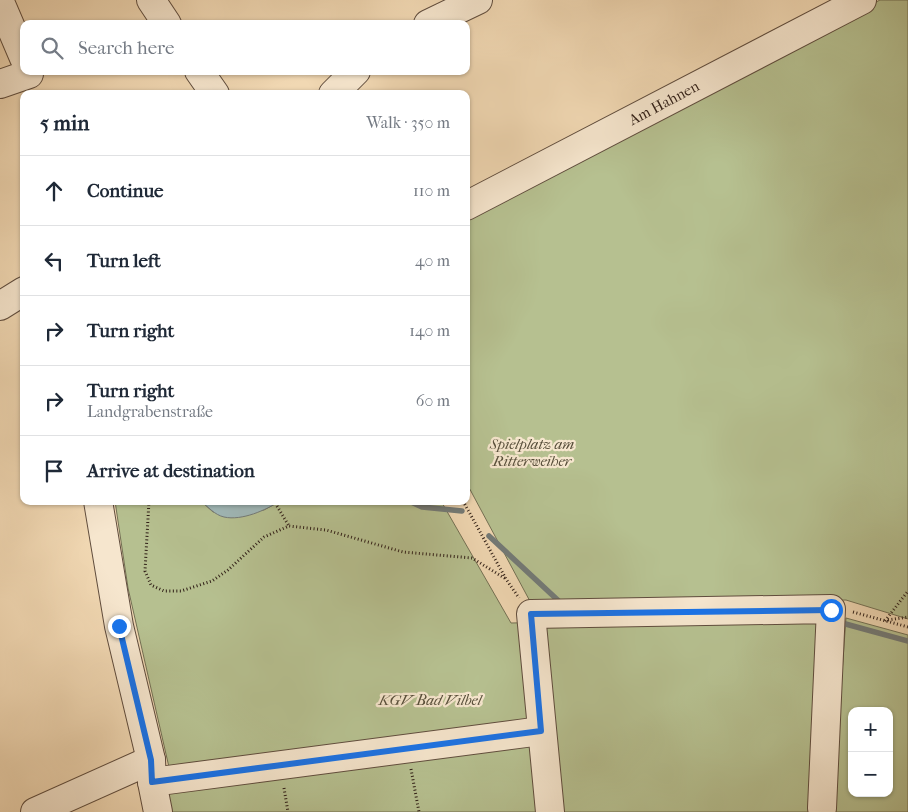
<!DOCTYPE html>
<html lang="en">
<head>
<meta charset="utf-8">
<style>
	body { margin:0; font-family:"IM FELL French Canon",serif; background:#f6f6f7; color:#1f2937 }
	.controls { position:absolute; right:15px; bottom:15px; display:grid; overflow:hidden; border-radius:10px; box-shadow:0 1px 4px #0004 }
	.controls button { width:45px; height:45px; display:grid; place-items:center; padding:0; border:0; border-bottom:1px solid #e0e1e3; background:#fff; color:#1f2937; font:25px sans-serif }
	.stop { position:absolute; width:15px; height:15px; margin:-11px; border:4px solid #1a73e8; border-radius:50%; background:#fff }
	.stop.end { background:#1a73e8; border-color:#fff; box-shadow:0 1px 5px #0008 }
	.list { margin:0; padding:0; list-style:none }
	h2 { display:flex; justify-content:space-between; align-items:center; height:65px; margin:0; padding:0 20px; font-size:21px }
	h2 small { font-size:16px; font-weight:400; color:#747a83 }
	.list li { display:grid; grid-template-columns:32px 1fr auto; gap:15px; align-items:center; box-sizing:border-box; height:70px; padding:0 20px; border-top:1px solid #e0e1e3 }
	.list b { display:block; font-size:19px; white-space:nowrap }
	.list p { margin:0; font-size:16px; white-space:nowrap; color:#747a83 }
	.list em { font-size:16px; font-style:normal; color:#747a83 }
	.icon { flex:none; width:28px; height:28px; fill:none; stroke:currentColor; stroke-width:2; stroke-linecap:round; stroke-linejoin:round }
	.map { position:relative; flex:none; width:908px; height:812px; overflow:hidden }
	.search { position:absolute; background:#fff; box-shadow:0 1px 4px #0004; left:20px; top:20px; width:450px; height:55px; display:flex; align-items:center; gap:12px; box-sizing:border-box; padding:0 18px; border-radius:10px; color:#747a83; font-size:19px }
	.panel { position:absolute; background:#fff; box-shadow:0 1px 4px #0004; left:20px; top:90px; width:450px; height:415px; border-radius:10px }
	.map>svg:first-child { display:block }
</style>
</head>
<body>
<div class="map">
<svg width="908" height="812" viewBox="0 0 908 812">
	<rect width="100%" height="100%" fill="#f1d8b3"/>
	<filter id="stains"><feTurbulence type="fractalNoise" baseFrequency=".004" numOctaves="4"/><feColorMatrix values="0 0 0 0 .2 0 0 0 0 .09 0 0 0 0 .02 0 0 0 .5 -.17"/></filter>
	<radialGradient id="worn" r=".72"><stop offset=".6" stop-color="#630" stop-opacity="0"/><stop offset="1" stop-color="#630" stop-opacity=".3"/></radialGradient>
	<!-- green -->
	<g fill="#b6c090" stroke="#737054" fill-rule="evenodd">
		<polygon points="880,0 908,0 908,619 846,600 532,605 466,482 466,217"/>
		<polygon points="115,501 201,501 213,512 264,510 280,501 441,501 511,623 823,617 814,812 166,812 161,791 174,789 128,588"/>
		<path d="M846,618l62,17v177h-76zM852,711h37v82h-37z"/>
	</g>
	<!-- water -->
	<path fill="#9fb7b7" stroke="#737a77" d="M201,501h79c-14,9 -38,20 -56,16 -9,-2 -16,-10 -23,-16z"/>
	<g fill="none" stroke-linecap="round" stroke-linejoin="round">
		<!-- stream -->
		<g stroke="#737a77" stroke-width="5.5">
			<polyline points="409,501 422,507 462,511"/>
			<polyline points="489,536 563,605"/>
			<polyline points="842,623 908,641"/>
		</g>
		<defs>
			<g id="minor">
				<polyline points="151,0 167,24"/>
				<polyline points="0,2 24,58"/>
				<polyline points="428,24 478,0"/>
				<polyline points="199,71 215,94"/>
				<polyline points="0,84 29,74"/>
				<polyline points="333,94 356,71"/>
				<polyline points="466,206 862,0"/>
				<polyline points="0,306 24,291"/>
				<polyline points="98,501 119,626 151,760 152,782 158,812"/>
				<polyline points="152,782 541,731"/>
				<polyline points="35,812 151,760"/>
				<polyline points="550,812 531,614 831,609 822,808"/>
			</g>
		</defs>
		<!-- minor casing -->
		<use href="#minor" stroke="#604d3e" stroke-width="30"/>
		<!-- path -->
		<g stroke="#301f17" stroke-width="3" stroke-dasharray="1 2.5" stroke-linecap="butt">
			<polyline points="149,501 145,571 151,585 164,591 181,591 212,581 228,570 264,537 289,526 326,530 403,552 472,558 506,579"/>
			<polyline points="463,501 506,579 519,598"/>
			<polyline points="277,506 289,526"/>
			<polyline points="853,612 908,627"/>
			<polyline points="888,620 908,617"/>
			<polyline points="885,621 908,591"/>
			<polyline points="411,769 419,812"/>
			<polyline points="284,788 288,812"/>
		</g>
		<!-- minor -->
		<use href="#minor" stroke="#f6e6ce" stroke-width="28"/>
	</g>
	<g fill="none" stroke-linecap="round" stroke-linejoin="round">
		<!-- route -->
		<polyline stroke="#1a73e8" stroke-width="6" points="119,626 151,760 152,782 541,731 531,614 831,610"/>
	</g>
	<g text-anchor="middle" stroke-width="4.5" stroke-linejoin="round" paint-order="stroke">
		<!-- street labels -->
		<g font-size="15" fill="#301f17" stroke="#f6e6ce">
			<text transform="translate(664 103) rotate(-28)" y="5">Am Hahnen</text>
		</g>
		<!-- park labels -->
		<g font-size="15" font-style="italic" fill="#584f3b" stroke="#f6e6ce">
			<text x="532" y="449">Spielplatz am<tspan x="532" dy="17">Ritterweiher</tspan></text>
			<text x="430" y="705">KGV Bad Vilbel</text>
		</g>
	</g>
	<rect width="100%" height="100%" filter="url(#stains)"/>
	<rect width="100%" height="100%" fill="url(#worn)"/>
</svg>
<div class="controls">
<button>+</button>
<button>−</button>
</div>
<div class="stop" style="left:831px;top:610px"></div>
<div class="stop end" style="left:119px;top:626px"></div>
<div class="search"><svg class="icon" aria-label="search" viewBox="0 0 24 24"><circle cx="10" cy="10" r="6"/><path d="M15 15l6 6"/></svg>Search here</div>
<section class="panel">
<h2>5 min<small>Walk · 350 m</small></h2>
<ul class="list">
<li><svg class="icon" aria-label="ahead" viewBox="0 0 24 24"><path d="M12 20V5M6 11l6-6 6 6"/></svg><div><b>Continue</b></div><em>110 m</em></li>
<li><svg class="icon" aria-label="left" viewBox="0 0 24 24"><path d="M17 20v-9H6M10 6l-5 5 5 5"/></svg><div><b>Turn left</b></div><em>40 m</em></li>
<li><svg class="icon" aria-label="right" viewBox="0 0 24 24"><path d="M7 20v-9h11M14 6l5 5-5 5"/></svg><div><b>Turn right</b></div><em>140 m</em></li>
<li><svg class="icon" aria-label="right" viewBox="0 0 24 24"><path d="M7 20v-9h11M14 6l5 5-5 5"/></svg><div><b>Turn right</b><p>Landgrabenstraße</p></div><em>60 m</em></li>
<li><svg class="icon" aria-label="arrive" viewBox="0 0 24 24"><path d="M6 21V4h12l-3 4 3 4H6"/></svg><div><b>Arrive at destination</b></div></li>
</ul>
</section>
</div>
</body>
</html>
